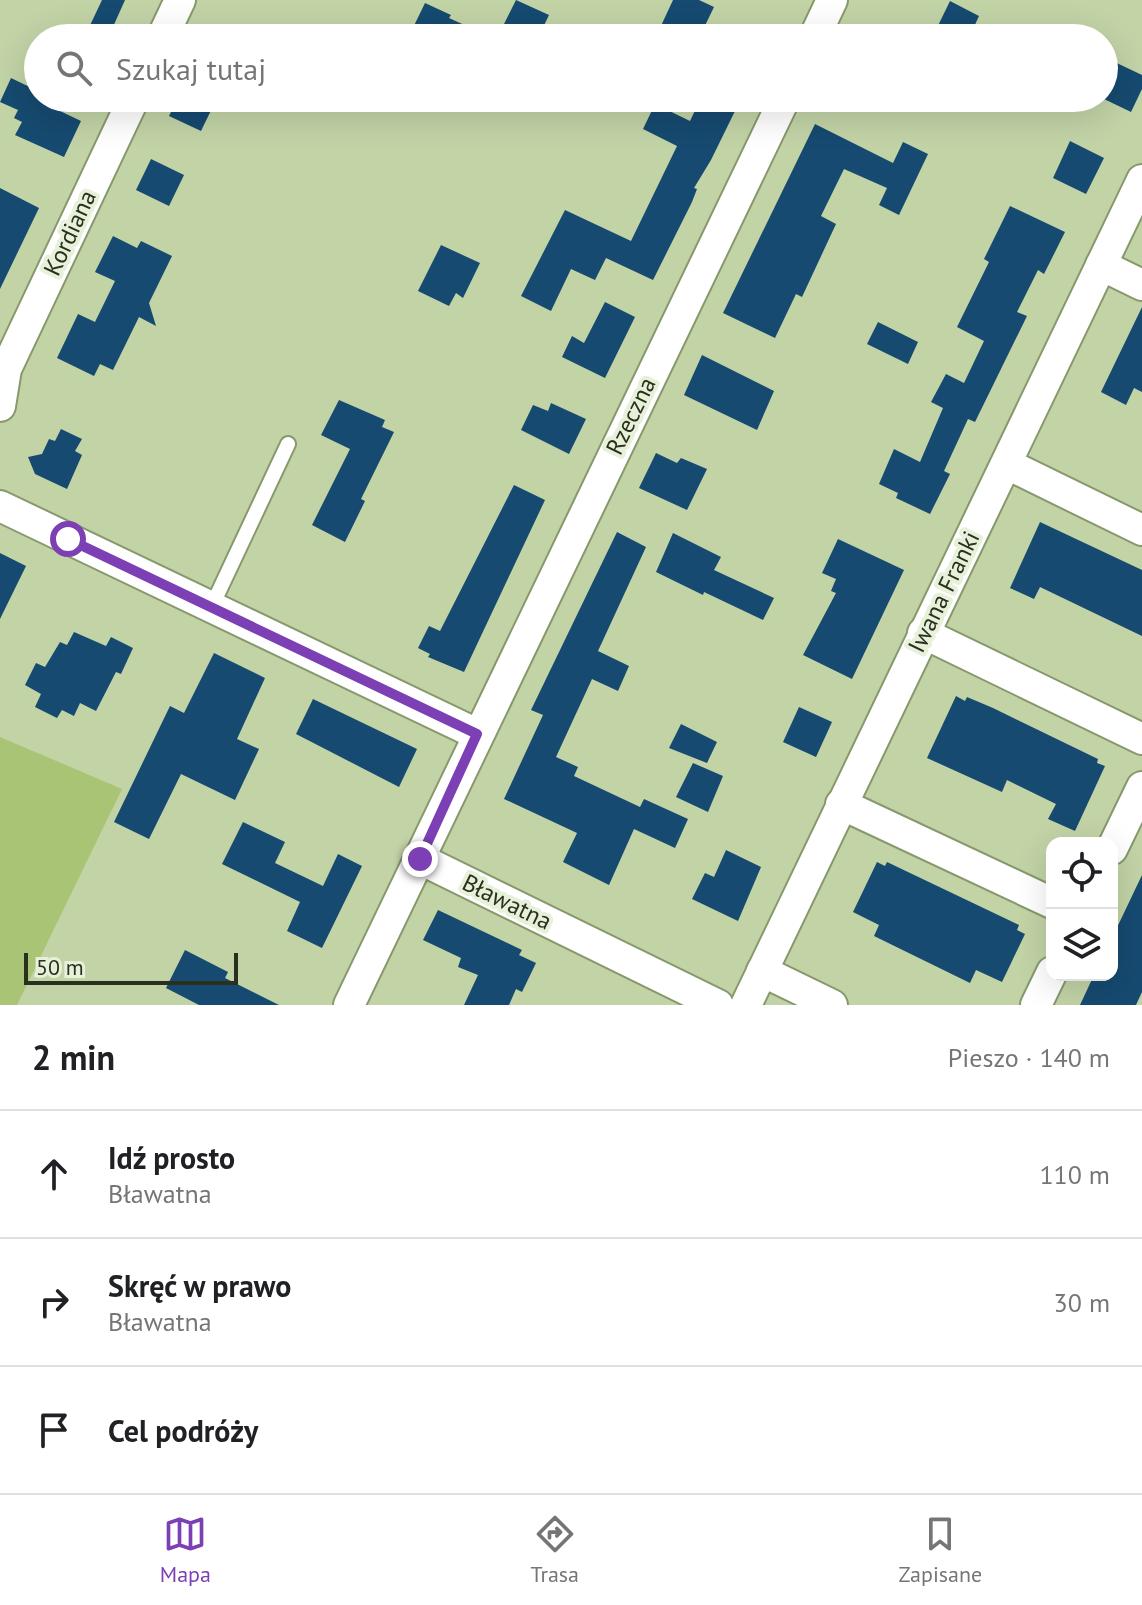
<!DOCTYPE html>
<html lang="pl">
<head>
<meta charset="utf-8">
<style>
	body { margin:0; font-family:"PT Sans",sans-serif; background:#f6f6f6; color:#202124 }
	.controls { position:absolute; right:24px; bottom:24px; display:grid; overflow:hidden; border-radius:16px; box-shadow:0 8px 32px #0002 }
	.controls button { width:72px; height:72px; display:grid; place-items:center; padding:0; border:0; border-bottom:2px solid #e0e0e0; background:#fff; color:#202124; font:40px sans-serif }
	.scale { position:absolute; left:24px; bottom:20px; width:214px; box-sizing:border-box; padding-left:8px; border:4px solid #29301e; border-top:0; font-size:22px; line-height:28px; white-space:nowrap; color:#29301e; -webkit-text-stroke:6px #e7f0d9; paint-order:stroke }
	.stop { position:absolute; width:24px; height:24px; margin:-18px; border:6px solid #7c3fb4; border-radius:50%; background:#fff }
	.stop.end { background:#7c3fb4; border-color:#fff; box-shadow:0 2px 8px #0008 }
	.list { margin:0; padding:0; list-style:none }
	h2 { display:flex; justify-content:space-between; align-items:center; height:104px; margin:0; padding:0 32px; font-size:34px }
	h2 small { font-size:26px; font-weight:400; color:#757577 }
	.list li { display:grid; grid-template-columns:52px 1fr auto; gap:24px; align-items:center; box-sizing:border-box; height:128px; padding:0 32px; border-top:2px solid #e0e0e0 }
	.list b { display:block; font-size:30px; white-space:nowrap }
	.list p { margin:0; font-size:26px; white-space:nowrap; color:#757577 }
	.list em { font-size:26px; font-style:normal; color:#757577 }
	.icon { flex:none; width:44px; height:44px; fill:none; stroke:currentColor; stroke-width:2; stroke-linecap:round; stroke-linejoin:round }
	.map { position:relative; flex:none; width:1142px; height:1005px; overflow:hidden }
	.search { position:absolute; background:#fff; box-shadow:0 8px 32px #0002; left:24px; right:24px; top:24px; height:88px; display:flex; align-items:center; gap:20px; box-sizing:border-box; padding:0 28px; border-radius:44px; color:#757577; font-size:30px }
	.sheet { height:488px; background:#fff }
	nav { display:flex; justify-content:space-around; align-items:center; box-sizing:border-box; height:112px; border-top:2px solid #e0e0e0; background:#fff; font-size:22px; color:#757577 }
	nav a { display:grid; justify-items:center; gap:4px }
	nav .on { color:#7c3fb4 }
	.map>svg:first-child { display:block }
</style>
</head>
<body>
<div class="map">
<svg width="1142" height="1005" viewBox="0 0 1142 1005">
	<rect width="100%" height="100%" fill="#c2d3a6"/>
	<!-- green -->
	<polygon fill="#a8c474" points="0,737 122,789 17,1005 0,1005"/>
	<!-- building -->
	<g fill="#164a70">
		<polygon points="102,0 125,0 108,38 84,38"/>
		<polygon points="516,0 549,15 538,38 497,38"/>
		<polygon points="673,0 699,0 714,7 699,38 681,38 660,28"/>
		<polygon points="950,1 979,16 969,38 932,38"/>
		<polygon points="425,3 451,15 449,18 493,38 408,38"/>
		<polygon points="1104,57 1142,75 1142,89 1131,112 1104,99"/>
		<polygon points="11,78 38,91 38,98 52,98 62,103 58,110 81,121 64,157 15,135 22,122 14,118 18,110 0,102"/>
		<polygon points="178,98 217,98 201,131 169,116"/>
		<polygon points="701,98 708,98 735,111 711,160 694,188 697,189 692,202 653,280 606,258 595,280 571,269 551,311 521,296 565,210 631,241 677,146 643,129 655,104 690,121"/>
		<polygon points="815,124 893,163 903,142 928,154 899,215 879,205 887,188 844,169 821,216 836,224 802,297 796,294 775,338 723,313"/>
		<polygon points="1070,141 1104,158 1086,194 1053,178"/>
		<polygon points="151,159 184,175 169,206 136,190"/>
		<polygon points="0,188 39,208 0,289"/>
		<polygon points="1010,206 1065,232 1044,274 1038,270 1017,312 1027,316 975,422 968,419 944,471 950,474 930,514 896,498 898,493 879,484 894,449 920,462 943,408 931,402 946,374 964,383 984,341 957,327 989,262 984,259"/>
		<polygon points="113,236 137,248 141,241 172,256 149,303 156,326 139,317 113,370 100,364 94,376 57,358 78,314 95,322 115,281 95,272"/>
		<polygon points="441,245 480,263 463,298 456,293 449,306 418,291"/>
		<polygon points="605,302 635,317 605,378 562,357 572,336 584,343"/>
		<polygon points="1142,307 1142,392 1134,388 1126,405 1101,392"/>
		<polygon points="878,322 918,342 908,364 867,344"/>
		<polygon points="702,355 774,391 757,430 684,395"/>
		<polygon points="339,400 385,420 382,427 394,432 361,499 365,501 345,542 312,525 350,449 321,435"/>
		<polygon points="551,403 586,419 569,454 521,430 533,405 548,411"/>
		<polygon points="61,429 82,439 75,451 82,455 67,489 35,474 28,457 42,454 49,439 55,441"/>
		<polygon points="656,453 677,463 681,458 707,469 687,510 639,488"/>
		<polygon points="514,485 545,500 464,672 428,657 430,654 418,648 429,626 440,631"/>
		<polygon points="1040,522 1142,570 1142,636 1040,587 1034,599 1010,588"/>
		<polygon points="617,532 646,547 598,651 629,666 618,691 592,679 556,757 578,767 574,776 640,807 644,799 688,819 675,848 634,829 609,885 563,862 577,833 504,799 543,715 531,710"/>
		<polygon points="673,533 721,557 714,570 774,598 763,620 704,592 703,595 656,572"/>
		<polygon points="838,539 904,570 852,679 803,655 836,593 831,591 836,579 822,573"/>
		<polygon points="0,553 26,566 0,619"/>
		<polygon points="74,632 106,646 111,637 133,648 121,674 116,672 96,711 80,703 74,716 62,710 57,718 35,707 41,694 25,685 36,663 45,667 60,642 67,645"/>
		<polygon points="214,653 265,678 237,739 259,749 235,800 181,774 149,839 114,822 170,706 184,713"/>
		<polygon points="956,696 965,701 967,697 993,708 1098,759 1097,763 1105,766 1075,831 1048,819 1056,804 1007,780 1002,792 927,758"/>
		<polygon points="313,699 417,749 399,787 296,734"/>
		<polygon points="799,707 832,722 816,757 783,742"/>
		<polygon points="681,724 717,742 707,763 669,748"/>
		<polygon points="693,763 723,776 708,812 676,797"/>
		<polygon points="243,822 285,842 275,863 323,886 338,854 362,866 322,948 287,931 300,902 222,864"/>
		<polygon points="726,850 761,867 738,921 692,899 705,873 714,877"/>
		<polygon points="877,862 885,866 887,862 1019,925 1017,930 1025,934 1002,982 976,970 970,983 874,936 879,925 853,912"/>
		<polygon points="1142,875 1142,992 1136,1005 1080,1005 1094,975 1112,975 1112,938"/>
		<polygon points="438,910 522,950 519,955 536,963 522,992 516,989 509,1005 464,1005 478,975 458,967 461,958 423,940"/>
		<polygon points="185,950 228,972 225,978 279,1005 199,1005 166,988"/>
	</g>
	<g fill="none" stroke-linecap="round" stroke-linejoin="round">
		<defs>
			<polyline id="lane" points="211,608 288,444"/>
			<g id="street">
				<polyline points="162,38 180,0"/>
				<polyline points="814,38 832,0"/>
				<polyline points="1101,265 1142,285"/>
				<polyline points="0,406 6,369 134,98"/>
				<polyline points="1007,464 1142,530"/>
				<polyline points="0,506 477,734"/>
				<polyline points="923,633 1142,739"/>
				<polyline points="841,804 1052,903"/>
				<polyline points="1112,849 1142,787"/>
				<polyline points="420,859 718,1005"/>
				<polyline points="762,971 832,1005"/>
				<polyline points="349,1005 785,98"/>
				<polyline points="746,1005 1142,180"/>
				<polyline points="1036,1005 1052,972"/>
			</g>
		</defs>
		<!-- lane casing -->
		<use href="#lane" stroke="#88986d" stroke-width="18"/>
		<!-- street casing -->
		<use href="#street" stroke="#88986d" stroke-width="34"/>
		<!-- lane -->
		<use href="#lane" stroke="#fff" stroke-width="14"/>
		<!-- street -->
		<use href="#street" stroke="#fff" stroke-width="30"/>
	</g>
	<g fill="none" stroke-linecap="round" stroke-linejoin="round">
		<!-- route -->
		<polyline stroke="#7c3fb4" stroke-width="10" points="68,539 477,734 420,859"/>
	</g>
	<g text-anchor="middle" stroke-width="8" stroke-linejoin="round" paint-order="stroke">
		<!-- street labels -->
		<g font-size="24" fill="#29301e" stroke="#e7f0d9">
			<text transform="translate(70 233) rotate(-65)" y="8">Kordiana</text>
			<text transform="translate(631 416) rotate(-64)" y="8">Rzeczna</text>
			<text transform="translate(944 592) rotate(-64)" y="8">Iwana Franki</text>
			<text transform="translate(507 902) rotate(26)" y="8">Bławatna</text>
		</g>
	</g>
</svg>
<div class="controls">
<button><svg class="icon" aria-label="locate" viewBox="0 0 24 24"><circle cx="12" cy="12" r="6"/><path d="M12 2v4M12 18v4M2 12h4M18 12h4"/></svg></button>
<button><svg class="icon" aria-label="layers" viewBox="0 0 24 24"><path d="M12 4l9 5-9 5-9-5zM3 14l9 5 9-5"/></svg></button>
</div>
<div class="scale">50 m</div>
<div class="stop" style="left:68px;top:539px"></div>
<div class="stop end" style="left:420px;top:859px"></div>
<div class="search"><svg class="icon" aria-label="search" viewBox="0 0 24 24"><circle cx="10" cy="10" r="6"/><path d="M15 15l6 6"/></svg>Szukaj tutaj</div>
</div>
<section class="sheet">
<h2>2 min<small>Pieszo · 140 m</small></h2>
<ul class="list">
<li><svg class="icon" aria-label="ahead" viewBox="0 0 24 24"><path d="M12 20V5M6 11l6-6 6 6"/></svg><div><b>Idź prosto</b><p>Bławatna</p></div><em>110 m</em></li>
<li><svg class="icon" aria-label="right" viewBox="0 0 24 24"><path d="M7 20v-9h11M14 6l5 5-5 5"/></svg><div><b>Skręć w prawo</b><p>Bławatna</p></div><em>30 m</em></li>
<li><svg class="icon" aria-label="arrive" viewBox="0 0 24 24"><path d="M6 21V4h12l-3 4 3 4H6"/></svg><div><b>Cel podróży</b></div></li>
</ul>
</section>
<nav>
<a class="on"><svg class="icon" aria-label="map" viewBox="0 0 24 24"><path d="M3 6l6-2 6 2 6-2v14l-6 2-6-2-6 2zM9 4v14M15 6v14"/></svg>Mapa</a>
<a><svg class="icon" aria-label="directions" viewBox="0 0 24 24"><path d="M12 3l9 9-9 9-9-9zM9 14v-3h6M13 9l2 2-2 2"/></svg>Trasa</a>
<a><svg class="icon" aria-label="saved" viewBox="0 0 24 24"><path d="M7 4h10v16l-5-4-5 4z"/></svg>Zapisane</a>
</nav>
</body>
</html>
